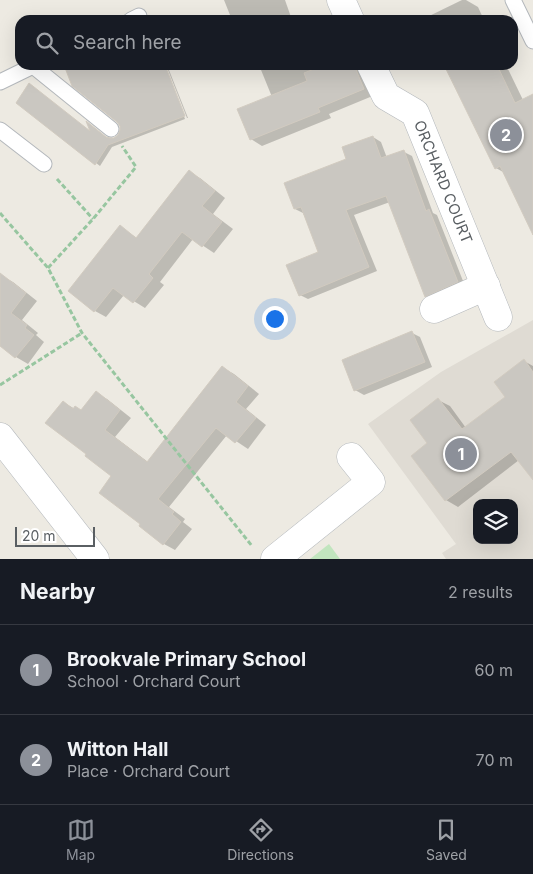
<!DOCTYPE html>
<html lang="en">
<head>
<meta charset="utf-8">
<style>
	body { margin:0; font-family:Inter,sans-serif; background:#20242c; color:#f1f3f6 }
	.controls { position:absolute; right:15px; bottom:15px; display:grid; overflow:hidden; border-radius:10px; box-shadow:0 5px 20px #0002 }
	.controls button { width:45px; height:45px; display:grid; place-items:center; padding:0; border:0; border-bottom:1px solid #363941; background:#171b24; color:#f1f3f6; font:25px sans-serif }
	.scale { position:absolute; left:15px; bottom:12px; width:80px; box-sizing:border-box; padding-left:5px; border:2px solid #5a5f63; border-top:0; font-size:14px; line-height:18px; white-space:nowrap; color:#5a5f63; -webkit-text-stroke:4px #fff; paint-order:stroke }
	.you { position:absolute; left:274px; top:318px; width:18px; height:18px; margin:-12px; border:4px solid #fff; border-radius:50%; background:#1a73e8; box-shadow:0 0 0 8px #1a73e833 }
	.badge { display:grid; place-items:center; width:32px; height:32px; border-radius:50%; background:#8c9099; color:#fff; font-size:16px; font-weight:700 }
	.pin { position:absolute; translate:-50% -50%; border:2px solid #fff; box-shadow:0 1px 5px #0006 }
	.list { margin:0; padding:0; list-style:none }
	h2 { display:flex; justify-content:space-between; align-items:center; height:65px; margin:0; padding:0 20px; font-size:21px }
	h2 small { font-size:16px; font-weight:400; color:#9ea1a6 }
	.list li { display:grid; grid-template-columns:32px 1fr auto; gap:15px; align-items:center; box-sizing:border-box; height:90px; padding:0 20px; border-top:1px solid #363941 }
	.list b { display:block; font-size:19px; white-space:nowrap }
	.list p { margin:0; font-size:16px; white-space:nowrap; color:#9ea1a6 }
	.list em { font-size:16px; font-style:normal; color:#9ea1a6 }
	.icon { flex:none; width:28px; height:28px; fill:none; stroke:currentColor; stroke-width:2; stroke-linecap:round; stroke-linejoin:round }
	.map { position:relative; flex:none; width:533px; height:559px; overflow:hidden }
	.search { position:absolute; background:#171b24; box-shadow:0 5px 20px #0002; left:15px; right:15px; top:15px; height:55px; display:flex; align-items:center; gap:12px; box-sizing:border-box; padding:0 18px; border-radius:15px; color:#9ea1a6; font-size:19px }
	.sheet { height:245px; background:#171b24 }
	nav { display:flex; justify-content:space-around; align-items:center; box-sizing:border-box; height:70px; border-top:1px solid #363941; background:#171b24; font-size:14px; color:#9ea1a6 }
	nav a { display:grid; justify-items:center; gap:2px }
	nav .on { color:#8c9099 }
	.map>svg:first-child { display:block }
</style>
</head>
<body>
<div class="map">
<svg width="533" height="559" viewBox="0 0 533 559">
	<rect width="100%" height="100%" fill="#edeae2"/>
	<!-- education -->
	<path fill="#dfdbd3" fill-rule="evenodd" d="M533,320v239h-87l-4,-6 14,-9 -88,-120 73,-52zM477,503h37v37h-37z"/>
	<!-- green -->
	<polygon fill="#c1e5be" points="329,544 340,559 310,559"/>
	<!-- shadow -->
	<g fill="#0003">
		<polygon points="224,0 285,0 292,20 232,20"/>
		<polygon points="462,0 466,0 478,7 484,20 424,20 423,19"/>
		<polygon points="65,65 164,65 185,119 112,147 100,166 17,102 92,133 107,139 115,139 120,135 121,125"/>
		<polygon points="166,65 167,65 188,118 187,118"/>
		<polygon points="259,65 310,65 313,71 327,65 362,65 375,95 329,114 331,118 262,146 251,139 272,97"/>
		<polygon points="446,65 506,65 523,100 533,95 533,232 503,172 496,168"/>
		<polygon points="373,137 381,142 387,158 404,152 412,156 433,213 437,215 465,286 434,300 426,296 390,202 354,215 377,271 308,299 300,295 320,252 303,213 295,209"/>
		<polygon points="189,172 200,178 225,198 213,214 233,229 214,253 193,239 160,282 164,285 145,308 124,295 106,317 95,311 120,227 137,238"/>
		<polygon points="2,276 13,282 37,301 22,320 38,333 36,335 44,342 28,364 16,357 0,344 0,278"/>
		<polygon points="412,333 420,337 432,367 364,395 355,390"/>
		<polygon points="524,361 533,366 533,478 519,460 458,507 446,500 412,456 429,443 438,400 450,406 466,428 507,398"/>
		<polygon points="222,367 234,374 259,394 246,409 266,425 248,449 227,435 169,507 185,519 183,522 192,529 175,550 164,544 141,524 113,476 88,454 63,402 75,409 81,411 96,393 107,399 131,418 115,437 148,462"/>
	</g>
	<!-- building -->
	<g fill="#cac7c1" stroke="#d2cbc0">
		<polygon points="64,65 165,65 185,116 108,145 95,165 16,103 29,83 90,131 86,121 106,137 110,138 114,138 118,135 120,130 120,126 117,122 72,86"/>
		<polygon points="324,65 354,65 364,89 318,108 320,112 250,140 237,109 307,81 304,73"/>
		<polygon points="444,65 497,65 515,103 533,94 533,235 500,166 495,169"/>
		<polygon points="373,136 381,158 404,150 426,211 429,209 458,282 425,297 386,196 346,210 369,267 299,296 286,265 318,252 301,207 294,209 284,183 346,159 342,147"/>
		<polygon points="189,170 215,191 202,206 222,222 202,247 182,232 149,274 153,278 133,303 113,288 94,312 68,291 120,225 136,238"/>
		<polygon points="0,273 26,293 11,313 27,325 25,328 34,335 15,358 0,346"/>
		<polygon points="412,331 425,362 354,391 342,360"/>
		<polygon points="524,359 533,372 533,480 511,452 445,501 411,456 427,443 410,420 438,398 462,429 505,397 494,382"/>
		<polygon points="222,366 248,386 236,402 256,418 235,443 216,428 158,499 174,512 172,514 181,522 163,545 139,526 140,524 99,493 111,476 85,456 86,454 45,423 63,401 73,409 75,406 81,410 96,391 120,410 105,430 147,462"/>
	</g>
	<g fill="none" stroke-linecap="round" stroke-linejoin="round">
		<defs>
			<g id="service">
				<polyline points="513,0 533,41"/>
				<polyline points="131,20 139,16"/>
				<polyline points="33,66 111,129"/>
				<polyline points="0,82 35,65"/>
				<polyline points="0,130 44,164"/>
			</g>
			<g id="minor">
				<polyline points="341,0 350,20"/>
				<polyline points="371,65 386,96 415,113 498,317"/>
				<polyline points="434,309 486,286"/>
				<polyline points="0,437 95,559"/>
				<polyline points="275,559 371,482 351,457"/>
			</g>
		</defs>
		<!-- service casing -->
		<use href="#service" stroke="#b4b8bc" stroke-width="17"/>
		<!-- minor casing -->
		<use href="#minor" stroke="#b4b8bc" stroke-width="29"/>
		<!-- path -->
		<g stroke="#97c6a0" stroke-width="3" stroke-dasharray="5 2.5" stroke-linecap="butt">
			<polyline points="57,179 93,219"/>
			<polyline points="0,213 48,268 82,333 252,546"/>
			<polyline points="48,268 93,219 136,167 122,146"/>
			<polyline points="0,385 82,333"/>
		</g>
		<!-- service -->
		<use href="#service" stroke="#fff" stroke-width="15"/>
		<!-- minor -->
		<use href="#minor" stroke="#fff" stroke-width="28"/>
	</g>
	<g text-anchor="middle" stroke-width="4" stroke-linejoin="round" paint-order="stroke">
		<!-- street labels -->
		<g font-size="15" fill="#5a5f63" stroke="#fff">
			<text transform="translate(443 182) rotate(68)" y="5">ORCHARD COURT</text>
		</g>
	</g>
</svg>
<div class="controls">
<button><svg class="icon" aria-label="layers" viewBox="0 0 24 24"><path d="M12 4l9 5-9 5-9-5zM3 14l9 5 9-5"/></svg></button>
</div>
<div class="scale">20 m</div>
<div class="you"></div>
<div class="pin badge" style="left:461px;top:454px">1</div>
<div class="pin badge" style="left:506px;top:135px">2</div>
<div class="search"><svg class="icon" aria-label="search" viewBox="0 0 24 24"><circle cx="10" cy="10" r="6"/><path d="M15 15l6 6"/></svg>Search here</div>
</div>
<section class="sheet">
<h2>Nearby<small>2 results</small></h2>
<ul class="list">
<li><span class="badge">1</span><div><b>Brookvale Primary School</b><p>School · Orchard Court</p></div><em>60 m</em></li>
<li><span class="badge">2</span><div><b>Witton Hall</b><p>Place · Orchard Court</p></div><em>70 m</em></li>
</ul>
</section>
<nav>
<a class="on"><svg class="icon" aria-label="map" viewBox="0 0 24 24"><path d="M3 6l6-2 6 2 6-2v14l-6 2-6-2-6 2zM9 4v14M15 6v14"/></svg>Map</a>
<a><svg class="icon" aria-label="directions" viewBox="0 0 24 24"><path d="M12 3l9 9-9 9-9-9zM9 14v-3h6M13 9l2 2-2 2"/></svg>Directions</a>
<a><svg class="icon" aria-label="saved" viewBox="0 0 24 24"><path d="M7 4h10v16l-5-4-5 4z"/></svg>Saved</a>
</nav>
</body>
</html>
